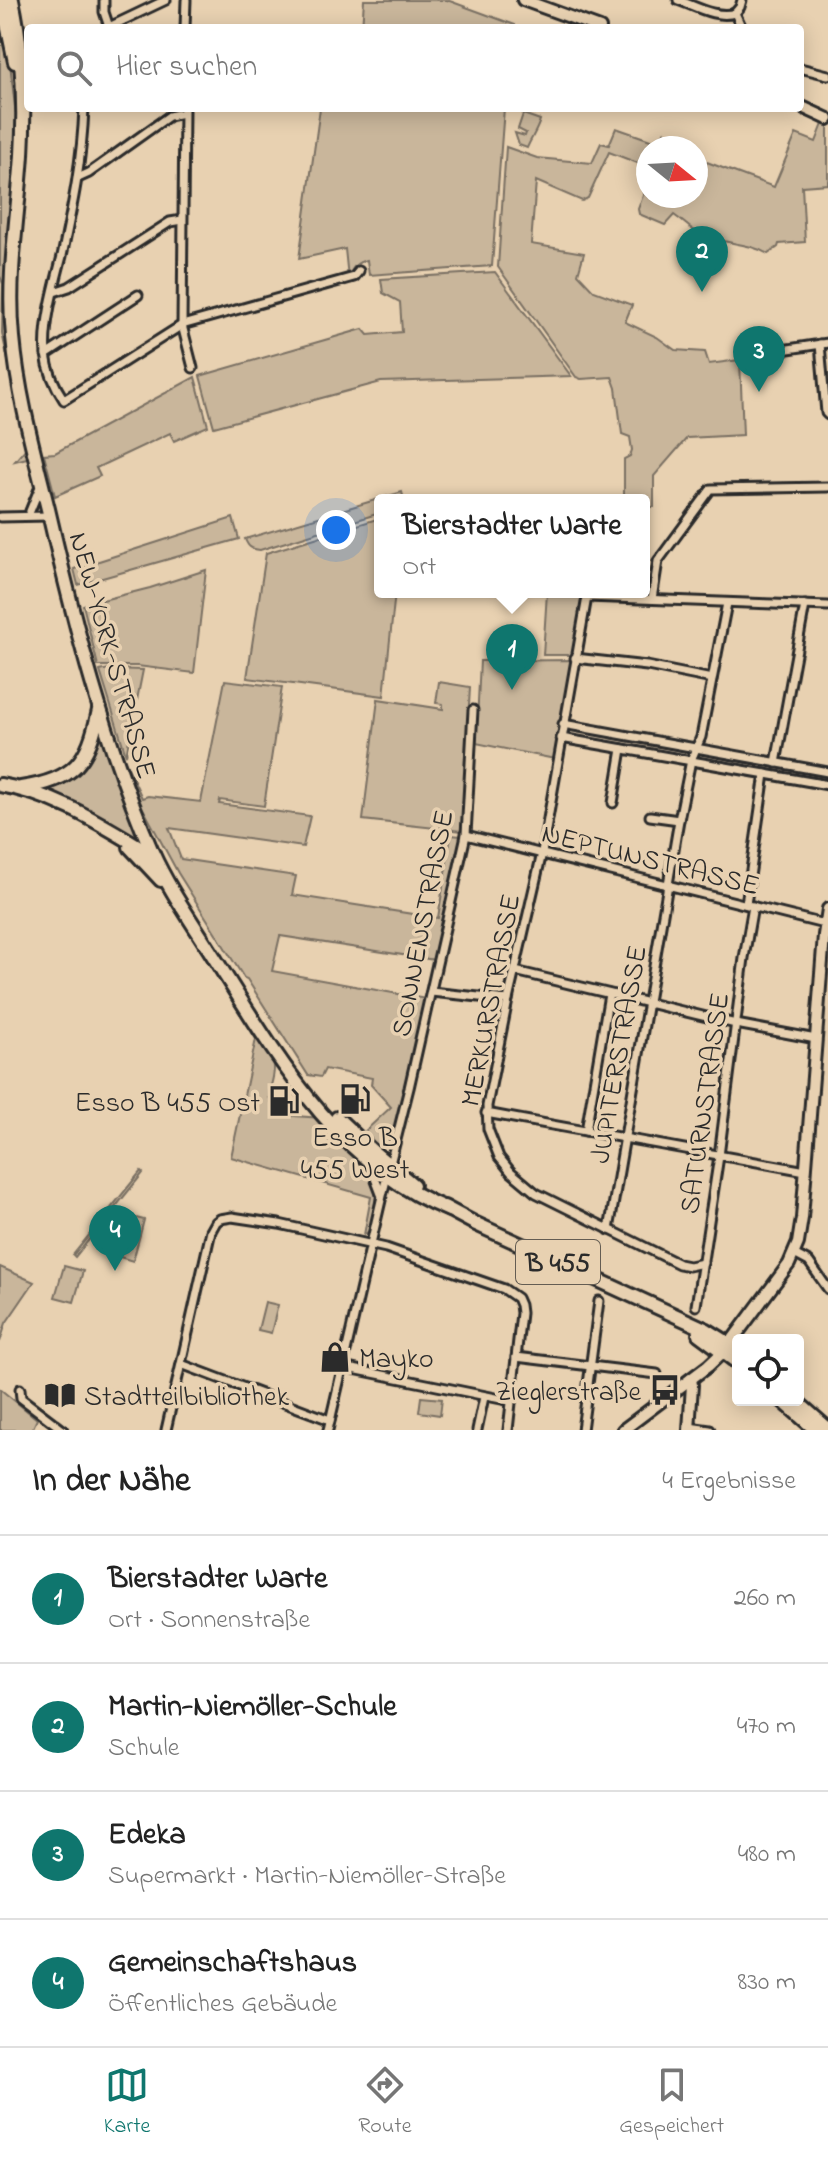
<!DOCTYPE html>
<html lang="de">
<head>
<meta charset="utf-8">
<style>
	body { margin:0; font-family:"Indie Flower",sans-serif; background:#f2f2f2; color:#222 }
	.controls { position:absolute; right:24px; bottom:24px; display:grid; overflow:hidden; border-radius:8px; box-shadow:0 4px 20px #0003 }
	.controls button { width:72px; height:72px; display:grid; place-items:center; padding:0; border:0; border-bottom:2px solid #e0e0e0; background:#fff; color:#222; font:40px sans-serif }
	.compass { position:absolute; left:636px; top:136px; width:72px; height:72px; border-radius:50%; background:#fff; box-shadow:0 4px 20px #0003; rotate:108deg }
	.you { position:absolute; left:336px; top:530px; width:28px; height:28px; margin:-20px; border:6px solid #fff; border-radius:50%; background:#1a73e8; box-shadow:0 0 0 12px #1a73e833 }
	.badge { display:grid; place-items:center; width:52px; height:52px; border-radius:50%; background:#0f766e; color:#fff; font-size:26px; font-weight:700 }
	.pin { position:absolute; translate:-50% -66px; filter:drop-shadow(0 2px 4px #0008) }
	.pin::after { content:''; position:absolute; top:42px; width:28px; height:24px; background:inherit; clip-path:polygon(0 0,100% 0,50% 100%) }
	.popup { position:absolute; left:374px; top:494px; width:276px; height:104px; box-sizing:border-box; display:grid; place-content:center; border-radius:8px; background:#fff; filter:drop-shadow(0 2px 6px #0005); font-size:26px; white-space:nowrap; color:#767676 }
	.popup b { font-size:30px; color:#222 }
	.popup::after { content:''; position:absolute; left:50%; top:100%; margin-left:-16px; border:16px solid transparent; border-top-color:#fff }
	.list { margin:0; padding:0; list-style:none }
	h2 { display:flex; justify-content:space-between; align-items:center; height:104px; margin:0; padding:0 32px; font-size:34px }
	h2 small { font-size:26px; font-weight:400; color:#767676 }
	.list li { display:grid; grid-template-columns:52px 1fr auto; gap:24px; align-items:center; box-sizing:border-box; height:128px; padding:0 32px; border-top:2px solid #e0e0e0 }
	.list b { display:block; font-size:30px; white-space:nowrap }
	.list p { margin:0; font-size:26px; white-space:nowrap; color:#767676 }
	.list em { font-size:26px; font-style:normal; color:#767676 }
	.icon { flex:none; width:44px; height:44px; fill:none; stroke:currentColor; stroke-width:2; stroke-linecap:round; stroke-linejoin:round }
	.map { position:relative; flex:none; width:828px; height:1430px; overflow:hidden }
	.search { position:absolute; background:#fff; box-shadow:0 4px 20px #0003; left:24px; right:24px; top:24px; height:88px; display:flex; align-items:center; gap:20px; box-sizing:border-box; padding:0 28px; border-radius:8px; color:#767676; font-size:30px }
	.sheet { height:616px; background:#fff }
	nav { display:flex; justify-content:space-around; align-items:center; box-sizing:border-box; height:112px; border-top:2px solid #e0e0e0; background:#fff; font-size:22px; color:#767676 }
	nav a { display:grid; justify-items:center; gap:4px }
	nav .on { color:#0f766e }
	.map>svg:first-child { display:block }
</style>
</head>
<body>
<div class="map">
<svg width="828" height="1430" viewBox="0 0 828 1430">
	<rect width="100%" height="100%" fill="#e8d1b1"/>
	<filter id="ink" filterUnits="userSpaceOnUse"><feTurbulence type="fractalNoise" baseFrequency=".0125" numOctaves="2"/><feDisplacementMap in="SourceGraphic" scale="16" xChannelSelector="R" yChannelSelector="G"/><feConvolveMatrix kernelMatrix="1 2 1 2 8 2 1 2 1" color-interpolation-filters="sRGB"/></filter>
	<g filter="url(#ink)">
		<!-- green -->
		<g fill="#c9b69b" stroke="#7a7063" stroke-width="2">
			<polygon points="364,0 447,0 515,25 515,28 362,28"/>
			<polygon points="0,11 10,63 17,125 6,277 6,311 31,457 15,461 27,447 2,333 3,284 0,276"/>
			<path d="M320,108h184l-12,158 -123,9 -2,-15c-11,2 -15,8 -19,18l-3,-29 -46,10z"/>
			<path d="M523,114l17,6c-3,11 -9,18 -13,28l-8,-3 -4,-12 10,3 1,-3 -8,-4z"/>
			<path d="M823,124l5,2v58l-26,2 3,56 -26,2 -1,3 -10,7c-20,-12 -46,-10 -68,-20 -9,-4 -17,-13 -26,-19l-9,10 -26,-11 -1,-5 10,-27v14h48v-38l78,29 22,-53 20,8z"/>
			<polygon points="616,128 659,143 664,132 670,148 648,148 648,167 609,152 588,198 582,201 536,181 531,244 584,253 578,274 594,291 632,305 625,322 657,337 675,350 705,352 709,364 740,360 743,435 687,438 654,476 654,507 644,507 644,500 624,500 624,459 630,456 632,450 630,437 622,434 616,388 612,377 581,379 576,377 498,267 506,147 537,158 592,163 601,143 609,145"/>
			<polygon points="495,272 571,376 381,382 214,427 200,376 363,329 368,335 402,332 400,302 383,293 381,279"/>
			<polygon points="195,377 208,426 174,441 170,433 96,468 100,476 55,496 44,454 55,453"/>
			<path d="M402,492l2,8h-24v13l-120,37c-9,-1 -12,-3 -15,-11z"/>
			<polygon points="233,518 239,539 78,585 74,569"/>
			<polygon points="380,518 380,592 395,592 384,696 247,678 266,553"/>
			<polygon points="206,570 194,673 137,666 98,666 83,605 150,588"/>
			<polygon points="547,592 583,592 574,655 543,655"/>
			<polygon points="572,660 555,759 476,743 480,661"/>
			<polygon points="109,669 143,670 126,755 100,671"/>
			<path d="M94,672l2,1 28,86 18,39 6,-2 53,6 24,-122 57,7 -18,119 -44,-6 -1,4 91,12 -7,31 -134,-19 12,31 115,17 -4,19 146,23 13,-83 10,1 2,4 -28,120 -155,-24 -8,35 154,28 -19,85 -4,5 2,2 -8,34 -9,19c-12,5 -17,-1 -25,-11l28,-26 -20,-22 1,-7 -47,-9 -4,8 -13,-2 -61,-96 -3,-1 -66,-105 -39,-72 -11,-24z"/>
			<polygon points="439,682 470,687 462,831 363,820 378,699 443,709 443,704 436,703"/>
			<polygon points="100,728 148,848 41,789 62,782"/>
			<path d="M152,873l20,24 96,151c2,5 6,12 6,19 0,26 -15,24 7,48l41,3c15,17 45,43 52,64 3,10 1,21 0,31 -1,10 -2,17 -10,22l7,-38 -140,-40 25,-118z"/>
			<polygon points="141,1171 143,1173 75,1257 73,1255"/>
			<polygon points="116,1213 144,1220 133,1261 113,1255 117,1241 101,1237 103,1228"/>
			<polygon points="64,1266 83,1271 74,1302 55,1297"/>
			<polygon points="0,1267 34,1282 6,1323 0,1342"/>
			<polygon points="265,1302 278,1305 271,1333 258,1330"/>
			<polygon points="0,1389 37,1419 32,1430 0,1430"/>
			<polygon points="421,1397 442,1399 440,1415 419,1412"/>
		</g>
		<g fill="none" stroke-linecap="round" stroke-linejoin="round">
			<defs>
				<g id="street">
					<polyline points="104,0 104,12 109,27"/>
					<path d="M678,0c17,6 39,19 57,13"/>
					<polyline points="735,13 742,28"/>
					<polyline points="735,13 740,7 742,0"/>
					<polyline points="107,28 166,0"/>
					<polyline points="185,28 186,0"/>
					<polyline points="800,68 828,75"/>
					<path d="M84,108c-2,53 -11,96 -22,148 -7,27 -19,70 -16,98 2,18 8,31 18,46l118,-75 172,-48 5,-6"/>
					<polyline points="184,108 182,325 193,368"/>
					<polyline points="78,178 89,173 169,116 183,113"/>
					<polyline points="54,292 69,287 170,222 182,220"/>
					<polyline points="820,344 826,413 828,415"/>
					<polyline points="762,353 828,343"/>
					<polyline points="46,355 138,295"/>
					<polyline points="30,511 39,489"/>
					<polyline points="0,517 49,516"/>
					<polyline points="652,599 658,561 711,489 828,487"/>
					<polyline points="575,658 647,666 712,679"/>
					<polyline points="563,724 828,772"/>
					<polyline points="561,738 828,785"/>
					<polyline points="776,763 805,605"/>
					<polyline points="613,803 622,749"/>
					<polyline points="650,816 679,820"/>
					<polyline points="466,835 828,925"/>
					<polyline points="746,904 765,774"/>
					<polyline points="515,971 736,1024 816,1039"/>
					<polyline points="431,992 508,1000"/>
					<polyline points="486,1113 806,1171"/>
					<polyline points="586,1131 609,994"/>
					<polyline points="370,1165 381,1194"/>
					<polyline points="609,1230 679,820 691,760 701,737 727,603"/>
					<polyline points="794,1254 809,1262 828,1289"/>
					<polyline points="703,1263 689,1266 679,1264 536,1193 511,1172 499,1157 488,1129 487,1106 508,1000 542,853 587,597 828,606"/>
					<polyline points="696,1306 719,1156 744,958 753,906"/>
					<polyline points="516,1357 657,1374"/>
					<polyline points="181,1364 330,1420"/>
					<polyline points="343,1367 511,1401"/>
					<polyline points="20,1389 21,1398 63,1430"/>
					<polyline points="689,1427 710,1430"/>
					<polyline points="166,1430 211,1231 216,1222 220,1219 232,1217 279,1224 386,1248 504,1289 517,1298 520,1305 521,1313 508,1430"/>
					<polyline points="328,1430 382,1196 409,1088 466,835 473,710"/>
					<polyline points="477,1430 484,1397"/>
					<polyline points="582,1430 599,1301"/>
				</g>
				<g id="secondary">
					<polyline points="523,0 600,28"/>
					<polyline points="800,106 828,119"/>
					<polyline points="623,1430 708,1366 725,1350 789,1264 798,1243 802,1218 824,935 828,909"/>
					<polyline points="689,1430 692,1385 691,1379"/>
				</g>
				<g id="primary">
					<polyline points="2,0 15,62"/>
					<path d="M12,0c11,51 13,103 10,155 -4,61 -15,121 -9,182 5,58 21,115 35,172 27,117 56,232 104,343 17,38 43,74 65,110 59,94 123,205 232,248"/>
					<path d="M0,785c57,9 104,41 153,70"/>
					<path d="M21,788c54,-8 67,-26 78,-78"/>
					<polyline points="130,847 161,880"/>
					<polyline points="337,1118 371,1150 413,1185"/>
					<polyline points="444,1207 474,1223 707,1330 738,1349"/>
					<polyline points="699,1334 738,1363"/>
					<polyline points="782,1400 816,1430"/>
					<polyline points="795,1400 828,1429"/>
				</g>
			</defs>
			<!-- street casing -->
			<use href="#street" stroke="#2b2b2b" stroke-width="13"/>
			<!-- secondary casing -->
			<use href="#secondary" stroke="#2b2b2b" stroke-width="16"/>
			<!-- primary casing -->
			<use href="#primary" stroke="#2b2b2b" stroke-width="18"/>
			<!-- street -->
			<use href="#street" stroke="#e8d1b1" stroke-width="7"/>
			<!-- secondary -->
			<use href="#secondary" stroke="#e8d1b1" stroke-width="10"/>
			<!-- primary -->
			<use href="#primary" stroke="#e8d1b1" stroke-width="12"/>
		</g>
	</g>
	<!-- icons -->
	<defs>
		<symbol id="fuel-bare" viewBox="-9 -9 18 18"><path d="M-5.5-6h7V0h2V4h1.3V-2.5L3-4.5l.8-.8L6-3V5H2.5V1h-1V6h-7ZM-4.2-4.7v3.2H.2V-4.7Z" fill="#2b2b2b" stroke="#e8d1b1" stroke-width="2.5" paint-order="stroke"/></symbol>
		<symbol id="shop-bare" viewBox="-9 -9 18 18"><path d="M-5-2.5h2.3a2.7 3.5 0 0 1 5.4 0H5L5.5 6h-11ZM-1.5-2.5h3a1.5 2.3 0 0 0-3 0Z" fill="#2b2b2b" stroke="#e8d1b1" stroke-width="2.5" paint-order="stroke"/></symbol>
		<symbol id="bus-bare" viewBox="-9 -9 18 18"><path d="M-5-6H5V4H4V6H2V4H-2V6H-4V4H-5ZM-3.5-4V0h7V-4ZM-3.5 1.2v1.5H-2V1.2ZM2 1.2v1.5H3.5V1.2Z" fill="#2b2b2b" stroke="#e8d1b1" stroke-width="2.5" paint-order="stroke"/></symbol>
		<symbol id="library-bare" viewBox="-9 -9 18 18"><path d="M-6-4Q-3-5.5-.7-3.5V5Q-3 3-6 4ZM6-4Q3-5.5 .7-3.5V5Q3 3 6 4Z" fill="#2b2b2b" stroke="#e8d1b1" stroke-width="2.5" paint-order="stroke"/></symbol>
	</defs>
	<g fill-rule="evenodd">
		<use href="#fuel-bare" x="333" y="1077" width="44" height="44"/>
		<use href="#fuel-bare" x="262" y="1079" width="44" height="44"/>
		<use href="#shop-bare" x="313" y="1335" width="44" height="44"/>
		<use href="#bus-bare" x="643" y="1368" width="44" height="44"/>
		<use href="#library-bare" x="38" y="1373" width="44" height="44"/>
	</g>
	<g text-anchor="middle" stroke-width="7" stroke-linejoin="round" paint-order="stroke">
		<!-- shield labels -->
		<rect fill="#e8d1b1" stroke="#645d53" stroke-width="2" x="516" y="1240" width="84" height="44" rx="6"/>
		<g font-size="26" font-weight="bold" fill="#2b2b2b">
			<text x="558" y="1271">B 455</text>
		</g>
		<!-- street labels -->
		<g font-size="28" fill="#2b2b2b" stroke="#e8d1b1">
			<text transform="translate(114 655) rotate(74)" y="10">NEW-YORK-STRASSE</text>
			<text transform="translate(651 858) rotate(14)" y="10">NEPTUNSTRASSE</text>
			<text transform="translate(421 923) rotate(-79)" y="10">SONNENSTRASSE</text>
			<text transform="translate(489 1000) rotate(-79)" y="10">MERKURSTRASSE</text>
			<text transform="translate(617 1054) rotate(-80)" y="10">JUPITERSTRASSE</text>
			<text transform="translate(703 1103) rotate(-82)" y="10">SATURNSTRASSE</text>
		</g>
		<!-- poi labels -->
		<g font-size="28" fill="#2b2b2b" stroke="#e8d1b1" text-anchor="end">
			<text x="260" y="1111">Esso B 455 Ost</text>
			<text x="355" y="1146" text-anchor="middle">Esso B<tspan x="355" dy="32">455 West</tspan></text>
			<text x="359" y="1367" text-anchor="start">Mayko</text>
			<text x="641" y="1400">Zieglerstraße</text>
			<text x="84" y="1405" text-anchor="start">Stadtteilbibliothek</text>
		</g>
	</g>
</svg>
<div class="controls">
<button><svg class="icon" aria-label="locate" viewBox="0 0 24 24"><circle cx="12" cy="12" r="6"/><path d="M12 2v4M12 18v4M2 12h4M18 12h4"/></svg></button>
</div>
<svg class="compass" viewBox="-18 -18 36 36"><path d="M0-13l5 13h-10z" fill="#e53935"/><path d="M0 13l5-13h-10z" fill="#767676"/></svg>
<div class="you"></div>
<div class="pin badge" style="left:512px;top:690px">1</div>
<div class="popup"><b>Bierstadter Warte</b>Ort</div>
<div class="pin badge" style="left:702px;top:292px">2</div>
<div class="pin badge" style="left:759px;top:392px">3</div>
<div class="pin badge" style="left:115px;top:1271px">4</div>
<div class="search"><svg class="icon" aria-label="search" viewBox="0 0 24 24"><circle cx="10" cy="10" r="6"/><path d="M15 15l6 6"/></svg>Hier suchen</div>
</div>
<section class="sheet">
<h2>In der Nähe<small>4 Ergebnisse</small></h2>
<ul class="list">
<li><span class="badge">1</span><div><b>Bierstadter Warte</b><p>Ort · Sonnenstraße</p></div><em>260 m</em></li>
<li><span class="badge">2</span><div><b>Martin-Niemöller-Schule</b><p>Schule</p></div><em>470 m</em></li>
<li><span class="badge">3</span><div><b>Edeka</b><p>Supermarkt · Martin-Niemöller-Straße</p></div><em>480 m</em></li>
<li><span class="badge">4</span><div><b>Gemeinschaftshaus</b><p>Öffentliches Gebäude</p></div><em>830 m</em></li>
</ul>
</section>
<nav>
<a class="on"><svg class="icon" aria-label="map" viewBox="0 0 24 24"><path d="M3 6l6-2 6 2 6-2v14l-6 2-6-2-6 2zM9 4v14M15 6v14"/></svg>Karte</a>
<a><svg class="icon" aria-label="directions" viewBox="0 0 24 24"><path d="M12 3l9 9-9 9-9-9zM9 14v-3h6M13 9l2 2-2 2"/></svg>Route</a>
<a><svg class="icon" aria-label="saved" viewBox="0 0 24 24"><path d="M7 4h10v16l-5-4-5 4z"/></svg>Gespeichert</a>
</nav>
</body>
</html>
